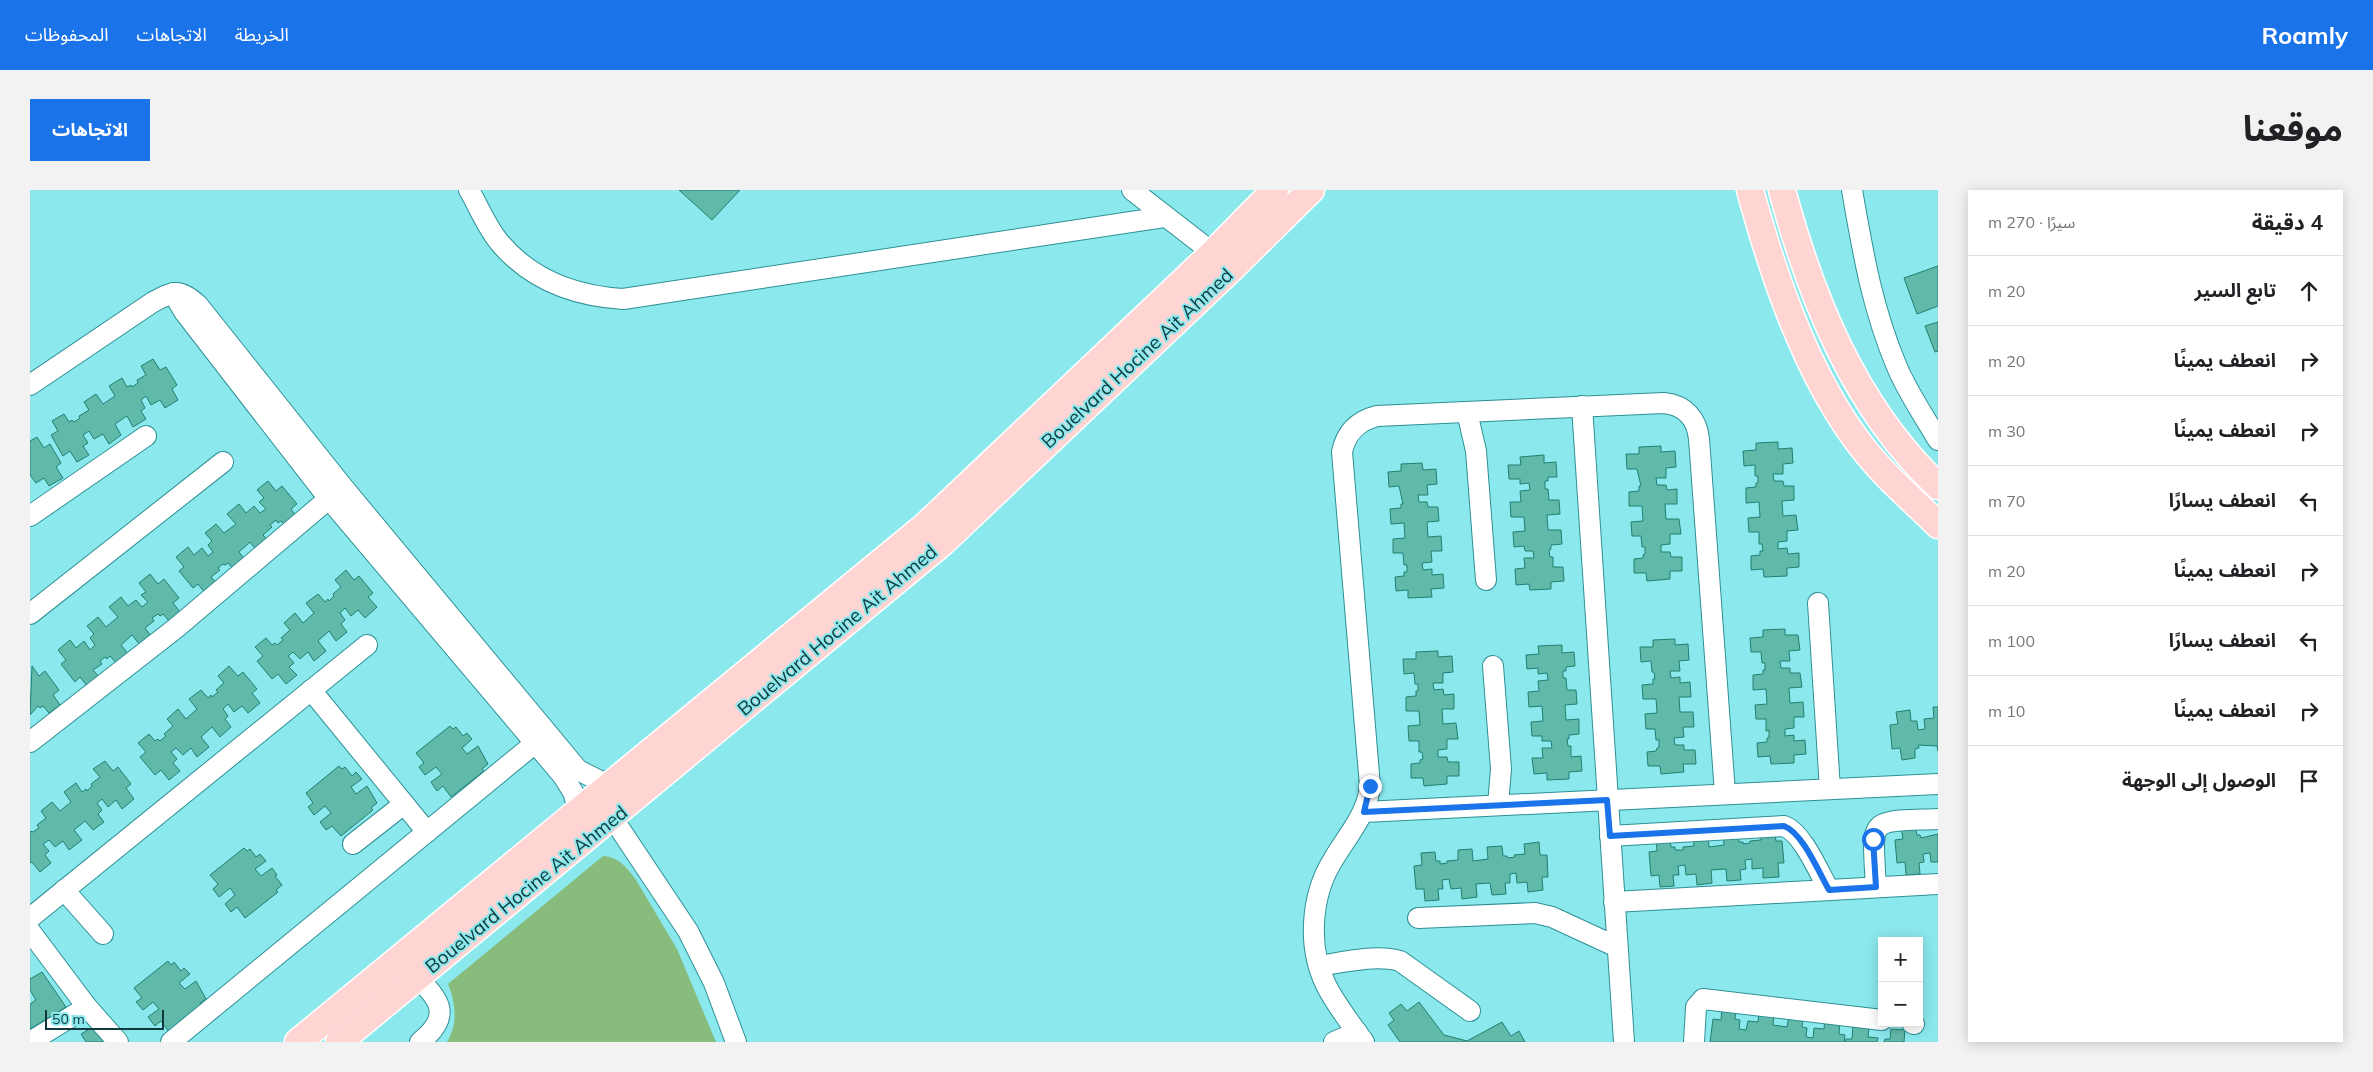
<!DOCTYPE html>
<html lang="ar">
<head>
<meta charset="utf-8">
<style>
	body { margin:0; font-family:Mulish,"Noto Sans Arabic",sans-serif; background:#f2f2f2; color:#202124; direction:rtl }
	.controls { position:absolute; right:15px; bottom:15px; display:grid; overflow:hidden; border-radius:0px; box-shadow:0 2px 12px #0003 }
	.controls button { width:45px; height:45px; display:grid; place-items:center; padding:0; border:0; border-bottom:1px solid #e0e0e0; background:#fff; color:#202124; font:25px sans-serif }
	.scale { position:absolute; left:15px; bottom:12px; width:119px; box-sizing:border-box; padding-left:5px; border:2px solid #10393b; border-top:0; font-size:14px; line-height:18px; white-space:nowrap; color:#10393b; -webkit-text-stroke:4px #8be8ed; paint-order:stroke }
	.stop { position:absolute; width:15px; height:15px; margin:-11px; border:4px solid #1a73e8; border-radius:50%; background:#fff }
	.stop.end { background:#1a73e8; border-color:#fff; box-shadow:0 1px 5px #0008 }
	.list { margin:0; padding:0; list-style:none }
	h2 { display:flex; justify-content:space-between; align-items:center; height:65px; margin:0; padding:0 20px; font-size:21px }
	h2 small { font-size:16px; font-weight:400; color:#757577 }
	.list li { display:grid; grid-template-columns:32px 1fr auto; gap:15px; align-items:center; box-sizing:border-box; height:70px; padding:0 20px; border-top:1px solid #e0e0e0 }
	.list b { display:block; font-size:19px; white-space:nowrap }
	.list em { font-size:16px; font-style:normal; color:#757577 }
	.icon { flex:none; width:28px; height:28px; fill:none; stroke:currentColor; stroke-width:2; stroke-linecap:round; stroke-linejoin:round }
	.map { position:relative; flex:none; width:1908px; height:852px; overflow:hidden; direction:ltr; border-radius:0px }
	header { display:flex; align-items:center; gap:30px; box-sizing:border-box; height:70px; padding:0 25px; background:#1a73e8; color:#fff }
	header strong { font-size:24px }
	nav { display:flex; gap:28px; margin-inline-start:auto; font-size:18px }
	.intro { display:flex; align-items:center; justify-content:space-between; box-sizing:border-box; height:120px; padding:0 30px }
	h1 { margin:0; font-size:35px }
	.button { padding:12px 22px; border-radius:0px; background:#1a73e8; color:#fff; font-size:18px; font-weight:700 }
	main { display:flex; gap:30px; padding:0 30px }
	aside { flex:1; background:#fff; border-radius:0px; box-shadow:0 2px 12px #0003 }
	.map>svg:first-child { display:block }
</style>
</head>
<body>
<header>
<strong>Roamly</strong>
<nav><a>الخريطة</a><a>الاتجاهات</a><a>المحفوظات</a></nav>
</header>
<div class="intro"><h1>موقعنا</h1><a class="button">الاتجاهات</a></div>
<main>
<aside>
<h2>4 دقيقة<small>سيرًا · 270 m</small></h2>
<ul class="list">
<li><svg class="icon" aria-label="ahead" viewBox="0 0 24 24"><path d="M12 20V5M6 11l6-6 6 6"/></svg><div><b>تابع السير</b></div><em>20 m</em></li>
<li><svg class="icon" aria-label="right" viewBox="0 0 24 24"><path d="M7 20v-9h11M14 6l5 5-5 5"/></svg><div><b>انعطف يمينًا</b></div><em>20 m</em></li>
<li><svg class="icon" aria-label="right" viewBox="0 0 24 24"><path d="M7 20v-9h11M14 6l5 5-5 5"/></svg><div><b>انعطف يمينًا</b></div><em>30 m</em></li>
<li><svg class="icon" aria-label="left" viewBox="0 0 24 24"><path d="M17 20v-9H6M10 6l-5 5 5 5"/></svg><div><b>انعطف يسارًا</b></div><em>70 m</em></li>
<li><svg class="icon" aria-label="right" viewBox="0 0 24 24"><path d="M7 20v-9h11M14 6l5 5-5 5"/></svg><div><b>انعطف يمينًا</b></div><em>20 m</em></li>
<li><svg class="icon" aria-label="left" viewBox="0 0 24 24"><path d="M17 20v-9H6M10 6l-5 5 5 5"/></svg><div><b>انعطف يسارًا</b></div><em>100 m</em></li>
<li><svg class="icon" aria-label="right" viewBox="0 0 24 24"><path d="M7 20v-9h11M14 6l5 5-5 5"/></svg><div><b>انعطف يمينًا</b></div><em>10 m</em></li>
<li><svg class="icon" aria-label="arrive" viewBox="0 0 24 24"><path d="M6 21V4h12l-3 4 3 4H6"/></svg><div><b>الوصول إلى الوجهة</b></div></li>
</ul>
</aside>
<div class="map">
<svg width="1908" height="852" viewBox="0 0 1908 852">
	<rect width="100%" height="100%" fill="#8be8ed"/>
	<!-- green -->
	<path fill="#87bc7c" d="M573,666c15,1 24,11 33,24l41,69 39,93h-269c11,-18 9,-38 1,-58z"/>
	<!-- building -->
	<g fill="#61b9a9" stroke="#208071">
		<polygon points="649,0 710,0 682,30"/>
		<polygon points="1908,76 1908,116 1887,124 1874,88"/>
		<polygon points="1908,132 1908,161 1905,162 1895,136"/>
		<polygon points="123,169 130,180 136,177 147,195 142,199 148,210 135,218 130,210 121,215 116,206 111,210 115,218 111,221 116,229 103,237 97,226 85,234 91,245 79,254 73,244 64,249 59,241 53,245 58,253 53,256 59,265 47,272 40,261 33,266 21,245 28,241 22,231 34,224 39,232 42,230 44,232 50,228 49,226 59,220 54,212 66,204 73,214 85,206 79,196 92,188 97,197 101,195 102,197 108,193 107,190 116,185 111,176"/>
		<polygon points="7,247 14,258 20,254 31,273 26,277 33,288 19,296 14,288 6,293 0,285 0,251"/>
		<polygon points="1748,252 1748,259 1762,258 1763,273 1753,274 1753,284 1743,284 1744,291 1753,291 1754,296 1764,296 1764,310 1752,311 1753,326 1766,325 1768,340 1757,341 1757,351 1748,352 1748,359 1757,358 1758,364 1769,363 1769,377 1757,378 1757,386 1734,387 1733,379 1721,380 1721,366 1730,365 1730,361 1733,361 1732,354 1729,354 1729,342 1719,342 1718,328 1730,327 1729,312 1716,313 1716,298 1726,297 1726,293 1728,293 1728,286 1725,286 1725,275 1714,276 1713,261 1726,260 1726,253"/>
		<polygon points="1631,256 1631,262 1645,261 1646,277 1636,278 1636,288 1626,288 1627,295 1636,295 1637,300 1647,299 1647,314 1635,314 1636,329 1649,329 1651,344 1640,344 1640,354 1631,355 1631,362 1640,362 1641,367 1652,367 1652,381 1640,381 1640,389 1617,391 1616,383 1604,383 1604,369 1613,368 1613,365 1615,364 1615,357 1612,357 1611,346 1602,346 1601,332 1613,331 1612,316 1599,316 1599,302 1609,301 1609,296 1611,296 1607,279 1597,279 1596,264 1609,264 1609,257"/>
		<polygon points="1514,265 1514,273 1526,272 1527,287 1518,287 1518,291 1515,291 1515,299 1518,299 1519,310 1529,310 1530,324 1517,325 1518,340 1531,340 1532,354 1521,355 1521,359 1519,360 1520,367 1523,367 1523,377 1533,377 1534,391 1521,392 1521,399 1500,400 1499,394 1486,395 1485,379 1495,378 1494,368 1504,368 1503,361 1495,361 1494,356 1484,357 1483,342 1495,341 1494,327 1481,327 1480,312 1491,312 1490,301 1500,300 1499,293 1490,294 1490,289 1479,289 1478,275 1491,275 1490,267"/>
		<polygon points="1392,273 1393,280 1406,279 1407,294 1397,295 1398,305 1388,305 1389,312 1397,312 1398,317 1408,317 1409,331 1397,332 1398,347 1411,346 1412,361 1401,361 1402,372 1392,373 1393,380 1402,379 1402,385 1413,384 1414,398 1401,399 1402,407 1378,408 1378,400 1366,401 1365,387 1374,386 1374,382 1377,382 1377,375 1374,375 1373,363 1363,363 1363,349 1375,348 1374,333 1361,334 1360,319 1371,318 1371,314 1373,314 1369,296 1359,297 1358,282 1371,281 1371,274"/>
		<polygon points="238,291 246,301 252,296 267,314 261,319 268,329 257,337 251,331 248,333 246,330 240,335 242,337 233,345 239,352 228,362 220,352 209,362 217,372 205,381 198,373 195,375 193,374 188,378 190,380 181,387 188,395 176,404 168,394 163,398 149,381 154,377 146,367 158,357 164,365 172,358 178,366 183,362 178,355 182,351 175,343 186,334 194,343 206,334 197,324 209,314 216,323 224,316 230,323 236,319 229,312 234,308 227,300"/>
		<polygon points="316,380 324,390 329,386 343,403 338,407 347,417 335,428 328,420 321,426 315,418 310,423 315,430 311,434 317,442 306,451 299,441 288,451 296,461 284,471 278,462 270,469 263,462 258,466 264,473 259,477 267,485 256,494 248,484 242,489 227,471 233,466 225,457 236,448 242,455 245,453 247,455 253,450 251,448 260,440 254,433 265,423 273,433 284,423 276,413 288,404 295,412 298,409 299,411 304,406 303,404 311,397 305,390"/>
		<polygon points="120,384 128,394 134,389 149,408 143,413 150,422 139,431 133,424 130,426 128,424 122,428 124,431 115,438 121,446 110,455 102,445 91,455 99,465 87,474 80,466 77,469 75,467 70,471 72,474 63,480 70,488 58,497 50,487 45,492 31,474 36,470 28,460 40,450 46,458 54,451 60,460 65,455 60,448 64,444 57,436 68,427 76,437 88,427 79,417 91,407 98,416 106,410 112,417 118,412 111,405 116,402 109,393"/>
		<polygon points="1755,439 1755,445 1768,445 1770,460 1759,461 1760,471 1750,471 1751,478 1760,478 1760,483 1770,483 1772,497 1759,498 1760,513 1773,512 1774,527 1764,527 1764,538 1755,539 1755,546 1764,545 1764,551 1775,550 1776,564 1764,565 1764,573 1741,574 1740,566 1728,567 1727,553 1737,552 1737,548 1739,548 1739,540 1736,541 1736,529 1726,529 1725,515 1737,514 1736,499 1723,500 1723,485 1733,484 1733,480 1735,480 1735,473 1732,473 1731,462 1721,462 1720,448 1733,447 1733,440"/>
		<polygon points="1645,449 1645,455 1658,454 1659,470 1649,471 1650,481 1640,481 1641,488 1650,487 1650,493 1660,492 1661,507 1649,507 1650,522 1663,522 1664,537 1653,537 1654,547 1644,548 1645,555 1654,555 1654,560 1665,560 1666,574 1653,574 1654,582 1631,584 1630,576 1618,576 1617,562 1626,561 1627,558 1629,557 1629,550 1626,550 1625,539 1616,539 1615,524 1627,523 1626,509 1613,509 1612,495 1623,494 1623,489 1625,489 1624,482 1622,482 1621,471 1611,472 1610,457 1623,457 1623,450"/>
		<polygon points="1532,455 1532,463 1544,462 1545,476 1536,477 1536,481 1533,481 1533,488 1536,488 1537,500 1546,500 1547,514 1535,515 1536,530 1549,529 1549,544 1539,545 1539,549 1537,549 1538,556 1541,556 1541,567 1551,566 1552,581 1539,582 1539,589 1517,590 1517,583 1504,584 1502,568 1513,568 1512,558 1522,558 1521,551 1512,551 1512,546 1502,546 1501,532 1513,531 1512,516 1499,517 1498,502 1509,501 1508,491 1518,490 1517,483 1508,484 1508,478 1497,479 1496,465 1509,464 1508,456"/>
		<polygon points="1408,461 1408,467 1422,466 1423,482 1413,483 1413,493 1403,493 1404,500 1413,499 1414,505 1424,504 1424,519 1412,519 1413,534 1426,533 1428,549 1417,549 1417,559 1408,560 1408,567 1417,567 1418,572 1429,572 1429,586 1417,586 1417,594 1394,596 1393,588 1381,588 1381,574 1390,573 1390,570 1393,569 1392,562 1389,562 1389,551 1379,551 1378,536 1390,535 1389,521 1376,521 1376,507 1386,506 1386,501 1388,501 1388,494 1385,494 1384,483 1374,484 1373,469 1386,469 1386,462"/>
		<polygon points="2,476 9,486 15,481 29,500 23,505 30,515 19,523 13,516 10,518 8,516 0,525"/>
		<polygon points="199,476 208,486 213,482 227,499 222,503 230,513 218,523 212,516 204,522 198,514 193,519 198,526 195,529 201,537 190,547 182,537 171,547 179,557 167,567 161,558 153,565 146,558 141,562 147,569 143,573 150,581 139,590 131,580 125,585 110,567 116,562 108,553 119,544 125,551 128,549 130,551 136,546 134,544 143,536 137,529 148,519 156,529 167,519 159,509 171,500 178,508 181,505 182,507 188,502 186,500 194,493 188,486"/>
		<polygon points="1903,517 1908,517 1908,561 1907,556 1888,555 1889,558 1885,559 1885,568 1872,570 1870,558 1862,559 1860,535 1868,534 1866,522 1880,520 1881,531 1887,531 1888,540 1895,539 1894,529 1904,528"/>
		<polygon points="420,536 423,539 426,537 433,546 437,543 442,549 432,558 437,564 448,556 458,574 452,579 454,581 421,607 413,596 407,601 401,592 412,584 406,577 395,585 389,577 394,573 386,563"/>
		<polygon points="75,571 83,581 88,577 101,594 96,598 104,609 92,619 86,610 78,617 72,609 67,613 72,620 68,624 74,632 63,640 55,631 44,640 52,650 39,660 33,651 25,657 19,650 13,654 19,661 15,665 21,673 10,682 2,672 0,673 0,641 3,642 9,638 7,635 16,628 11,621 22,612 30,621 41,612 34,602 46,593 52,602 56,599 57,601 62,596 61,594 70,587 63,579"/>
		<polygon points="309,576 312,579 315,577 322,586 326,582 332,589 321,597 326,604 337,596 347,613 341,618 343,620 311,646 302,636 296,640 290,632 301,623 295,616 284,625 278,617 283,613 276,603"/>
		<polygon points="1885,636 1887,645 1890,645 1891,648 1908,644 1908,672 1901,672 1900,663 1893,664 1894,672 1889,673 1890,684 1876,685 1875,672 1867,673 1865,650 1873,649 1871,637"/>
		<polygon points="1744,638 1746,651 1752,651 1754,673 1748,673 1749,687 1733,688 1733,678 1722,679 1722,669 1715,670 1716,679 1710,680 1711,690 1697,691 1696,679 1681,680 1682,693 1667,695 1666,684 1656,685 1655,675 1648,676 1649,685 1643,685 1644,696 1630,697 1629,685 1621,686 1619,662 1627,661 1626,649 1640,648 1641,657 1645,657 1645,660 1653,660 1653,657 1664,656 1663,646 1678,645 1679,657 1694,655 1693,643 1708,642 1709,652 1713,652 1713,654 1720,653 1720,651 1731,650 1730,640"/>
		<polygon points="1509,652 1510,665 1517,665 1518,687 1512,687 1513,700 1498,702 1497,692 1487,693 1486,683 1480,684 1480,693 1475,693 1476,704 1462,705 1460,693 1446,694 1447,707 1432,709 1431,698 1421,699 1419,689 1412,690 1413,699 1408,699 1409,710 1395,711 1394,699 1386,699 1384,676 1392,675 1391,663 1405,662 1406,671 1410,671 1410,674 1417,673 1417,671 1428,670 1428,660 1442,659 1443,671 1458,669 1457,657 1472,656 1473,666 1477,666 1478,668 1485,667 1484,665 1495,664 1494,654"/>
		<polygon points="214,658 217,661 220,659 226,667 230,664 236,671 225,679 231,686 242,678 247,685 245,686 252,695 246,700 248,702 215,728 207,717 201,722 195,714 205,705 200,698 189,707 183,699 188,694 180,685"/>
		<polygon points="138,771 141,775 144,772 151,781 154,778 160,784 149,793 155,799 166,791 176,809 170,813 172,816 139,842 131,831 125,836 118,827 129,819 123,812 113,820 106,812 112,808 104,798"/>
		<polygon points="12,782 36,817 0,839 0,814 6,810 0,800 0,789"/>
		<polygon points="1389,812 1414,845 1437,851 1472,832 1481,846 1489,841 1495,852 1370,852 1358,835 1364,830 1359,823 1371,814 1377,821"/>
		<polygon points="1692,817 1706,818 1705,829 1710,830 1709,839 1716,840 1718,831 1728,832 1729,821 1744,823 1743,835 1757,837 1759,825 1773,827 1772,837 1777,838 1776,847 1783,848 1784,838 1794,839 1795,829 1810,831 1809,844 1815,845 1814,852 1680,852 1683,829 1691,830"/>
		<polygon points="1823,836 1839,837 1838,847 1848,848 1847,852 1815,852 1816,849 1822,849"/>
		<polygon points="63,837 70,848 76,843 82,852 56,852 51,844"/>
		<polygon points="1861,839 1875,840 1874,852 1854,852 1855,849 1860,849"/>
	</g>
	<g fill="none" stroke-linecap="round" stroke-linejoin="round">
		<defs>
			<g id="minor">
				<path d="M439,0c10,17 18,38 31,53 32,38 75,53 123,56l541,-82"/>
				<polyline points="1102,0 1183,63"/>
				<path d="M1822,0c11,63 20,118 45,177 11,26 27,49 41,73"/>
				<polyline points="143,103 155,123 299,309 533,586 543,602 549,622"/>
				<path d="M0,195l123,-83c21,-11 26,-14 45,3l145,182 235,283 22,11 14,2"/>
				<polyline points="1552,216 1594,852"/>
				<polyline points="1437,222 1446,261 1456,390"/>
				<polyline points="0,326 116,246"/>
				<polyline points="1788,413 1800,599"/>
				<polyline points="0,424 193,272"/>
				<polyline points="1463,476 1471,579 1468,615"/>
				<polyline points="281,500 397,642"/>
				<polyline points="0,552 146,438 308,301"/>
				<polyline points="1334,622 1908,594"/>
				<polyline points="582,627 658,741 684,793 706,852"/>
				<path d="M1580,646l174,-10c19,7 35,47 45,64"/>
				<polyline points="323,654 374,614"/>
				<path d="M1846,697c-4,-72 -9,-65 62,-68"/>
				<polyline points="34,700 73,744"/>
				<polyline points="1584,712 1908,694"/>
				<polyline points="0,728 337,455"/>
				<polyline points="1388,728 1505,723 1522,727 1587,757"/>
				<polyline points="0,741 57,817 88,852"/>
				<path d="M1289,776c25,-4 57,-12 81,-5l70,50"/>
				<path d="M387,788c26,23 33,40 3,64"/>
				<polyline points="1882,833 1884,834"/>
				<polyline points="0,852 57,817"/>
				<polyline points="141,852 515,545"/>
				<polyline points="1304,852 1327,842"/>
				<path d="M1334,852c-13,-18 -28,-37 -38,-57 -19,-38 -15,-90 7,-125 14,-24 34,-45 37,-74l-28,-334c4,-19 15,-31 35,-36l287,-13c21,2 33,16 35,36l26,354"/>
				<polyline points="1664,852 1666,817 1673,809 1852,830"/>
			</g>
			<g id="major">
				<path d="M1720,0c25,92 63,205 128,276 19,21 40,39 60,59"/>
				<path d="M1752,0c29,108 73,218 156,296"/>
				<polyline points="268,852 895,336 1183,63 1245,0"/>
				<polyline points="309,852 912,353 1200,80 1281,0"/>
			</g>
		</defs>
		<!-- minor casing -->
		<use href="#minor" stroke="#2e9096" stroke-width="22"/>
		<!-- major casing -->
		<use href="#major" stroke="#fff" stroke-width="29"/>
		<!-- minor -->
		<use href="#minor" stroke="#fff" stroke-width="20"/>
		<!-- major -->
		<use href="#major" stroke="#ffd5d4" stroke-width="26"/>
	</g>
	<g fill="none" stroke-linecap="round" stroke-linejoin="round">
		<!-- route -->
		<path stroke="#1a73e8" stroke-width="6" d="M1340,596l-6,26 243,-12 3,36 174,-10c19,7 35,47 45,64l47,-3 -3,-48"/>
	</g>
	<g text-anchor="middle" stroke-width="4" stroke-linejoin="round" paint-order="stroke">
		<!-- street labels -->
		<g font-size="19" fill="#10393b" stroke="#8be8ed">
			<text transform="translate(1107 168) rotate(-43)" y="7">Bouelvard Hocine Ait Ahmed</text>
			<text transform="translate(807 440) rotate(-40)" y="7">Bouelvard Hocine Ait Ahmed</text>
			<text transform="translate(496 699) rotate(-39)" y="7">Bouelvard Hocine Ait Ahmed</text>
		</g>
	</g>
</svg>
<div class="controls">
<button>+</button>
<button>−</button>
</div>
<div class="scale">50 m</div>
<div class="stop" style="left:1843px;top:649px"></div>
<div class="stop end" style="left:1340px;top:596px"></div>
</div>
</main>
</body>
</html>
